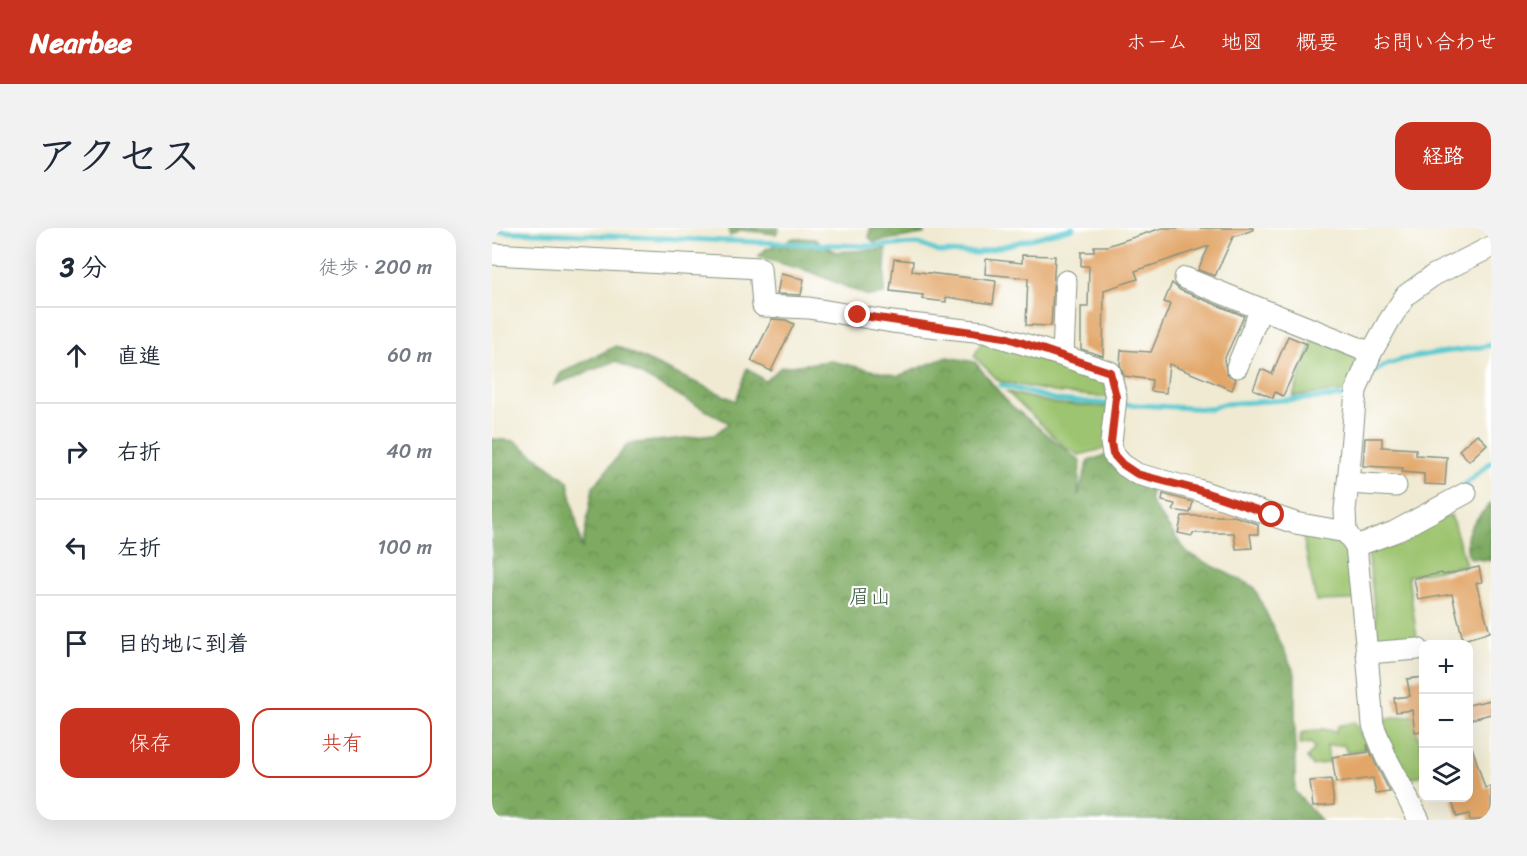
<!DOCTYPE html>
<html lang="ja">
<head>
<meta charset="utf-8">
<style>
	body { margin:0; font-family:Sriracha,"Klee One",sans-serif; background:#f2f2f3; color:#1f2937 }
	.controls { position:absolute; right:18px; bottom:18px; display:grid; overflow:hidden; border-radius:12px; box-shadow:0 6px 24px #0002 }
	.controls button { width:54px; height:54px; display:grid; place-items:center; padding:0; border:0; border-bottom:2px solid #e0e1e3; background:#fff; color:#1f2937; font:30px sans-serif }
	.stop { position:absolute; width:18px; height:18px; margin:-14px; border:4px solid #c8321e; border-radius:50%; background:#fff }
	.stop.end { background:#c8321e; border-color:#fff; box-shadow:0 2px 6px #0008 }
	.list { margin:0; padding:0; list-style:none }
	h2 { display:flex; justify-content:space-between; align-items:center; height:78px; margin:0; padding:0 24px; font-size:26px }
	h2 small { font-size:20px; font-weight:400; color:#747a83 }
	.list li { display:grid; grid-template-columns:39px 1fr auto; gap:18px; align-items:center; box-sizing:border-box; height:96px; padding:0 24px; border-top:2px solid #e0e1e3 }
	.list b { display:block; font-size:22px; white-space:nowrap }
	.list em { font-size:20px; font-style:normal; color:#747a83 }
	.actions { display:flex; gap:12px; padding:18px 24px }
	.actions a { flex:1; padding:14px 0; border:2px solid #c8321e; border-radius:18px; text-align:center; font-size:21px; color:#c8321e }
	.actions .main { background:#c8321e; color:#fff }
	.icon { flex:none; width:33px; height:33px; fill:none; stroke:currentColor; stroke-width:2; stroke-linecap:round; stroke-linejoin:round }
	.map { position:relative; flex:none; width:999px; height:592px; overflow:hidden; border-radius:18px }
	header { display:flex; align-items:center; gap:36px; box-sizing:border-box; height:84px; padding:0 30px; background:#c8321e; color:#fff }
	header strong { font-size:28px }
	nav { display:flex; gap:33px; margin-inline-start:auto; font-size:21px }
	.intro { display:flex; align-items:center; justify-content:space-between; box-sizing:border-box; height:144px; padding:0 36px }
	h1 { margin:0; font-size:42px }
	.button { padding:15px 27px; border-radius:18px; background:#c8321e; color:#fff; font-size:21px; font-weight:700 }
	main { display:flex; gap:36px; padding:0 36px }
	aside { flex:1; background:#fff; border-radius:18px; box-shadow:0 6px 24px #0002 }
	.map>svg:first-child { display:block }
</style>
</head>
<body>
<header>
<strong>Nearbee</strong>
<nav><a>ホーム</a><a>地図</a><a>概要</a><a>お問い合わせ</a></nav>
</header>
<div class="intro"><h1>アクセス</h1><a class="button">経路</a></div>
<main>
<aside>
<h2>3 分<small>徒歩 · 200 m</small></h2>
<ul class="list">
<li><svg class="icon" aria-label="ahead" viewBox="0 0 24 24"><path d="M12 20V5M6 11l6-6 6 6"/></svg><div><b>直進</b></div><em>60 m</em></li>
<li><svg class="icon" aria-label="right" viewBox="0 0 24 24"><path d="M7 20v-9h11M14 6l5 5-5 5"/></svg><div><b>右折</b></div><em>40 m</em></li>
<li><svg class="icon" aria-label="left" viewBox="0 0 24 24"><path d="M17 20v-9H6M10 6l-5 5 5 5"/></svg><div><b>左折</b></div><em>100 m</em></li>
<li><svg class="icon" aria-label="arrive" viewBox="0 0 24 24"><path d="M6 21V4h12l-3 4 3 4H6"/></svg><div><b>目的地に到着</b></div></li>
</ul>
<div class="actions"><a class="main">保存</a><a>共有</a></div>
</aside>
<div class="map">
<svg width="999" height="592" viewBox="0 0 999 592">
	<defs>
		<pattern id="forest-crowns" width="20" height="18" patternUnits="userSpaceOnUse" patternTransform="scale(1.5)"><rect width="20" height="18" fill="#7eaa62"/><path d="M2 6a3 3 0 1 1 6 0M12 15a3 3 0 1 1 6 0" fill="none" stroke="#678c52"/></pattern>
	</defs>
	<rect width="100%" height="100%" fill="#fff"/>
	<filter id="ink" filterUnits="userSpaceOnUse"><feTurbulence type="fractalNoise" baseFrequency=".0167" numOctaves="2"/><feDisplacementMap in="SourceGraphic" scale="12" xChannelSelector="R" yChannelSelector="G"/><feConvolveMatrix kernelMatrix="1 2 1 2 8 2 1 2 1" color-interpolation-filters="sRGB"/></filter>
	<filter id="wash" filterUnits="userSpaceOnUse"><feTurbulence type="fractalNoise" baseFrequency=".008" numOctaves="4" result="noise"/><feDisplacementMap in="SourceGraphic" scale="24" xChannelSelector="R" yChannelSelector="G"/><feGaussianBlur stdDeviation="1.35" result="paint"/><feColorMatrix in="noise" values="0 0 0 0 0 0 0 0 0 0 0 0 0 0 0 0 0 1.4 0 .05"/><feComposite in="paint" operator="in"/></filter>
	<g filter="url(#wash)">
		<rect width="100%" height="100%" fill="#f0ead2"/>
		<!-- green -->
		<g fill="#9dc46f" stroke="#5e8052" stroke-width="1.5">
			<polygon points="824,109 868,132 856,163 801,168 820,114"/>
			<polygon points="491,111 613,153 617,170 562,164 507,153 482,128"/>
			<polygon points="515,164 564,176 617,179 615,220 587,227 574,220"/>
			<polygon points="959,287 974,337 916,348 925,409 886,414 876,322"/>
			<polygon points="810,304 847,310 853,316 863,372 824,373"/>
			<polygon points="921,487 931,529 931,547 912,552 890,492"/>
			<polygon points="862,494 871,510 879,511 882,519 855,525 852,517 835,518 837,534 821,538 815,530 823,520 819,515 808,517 809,505 832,501 844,504 846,498"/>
		</g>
		<!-- forest -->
		<g fill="url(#forest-crowns)" stroke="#4e744b" stroke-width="1.5">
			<polygon points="236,0 287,0 284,6 249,2 238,8"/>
			<polygon points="378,0 431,0 432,6 382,14 377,10"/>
			<polygon points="302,10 322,11 344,24 394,21 392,66 376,68 319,44 266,29 274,21"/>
			<polygon points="124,118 244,173 255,140 273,153 289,139 339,133 406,148 455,129 483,134 516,175 588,233 586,268 596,233 613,227 660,254 658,273 695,325 762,359 803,446 803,564 829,592 0,592 0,211 23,213 76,253 90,321 101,259 136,216 222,207 237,195 124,133 62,157 69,145"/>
			<path d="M999,275v58l-22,-3c-8,-27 5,-36 22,-55z"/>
		</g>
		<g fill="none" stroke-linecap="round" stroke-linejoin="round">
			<!-- stream -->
			<g stroke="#5cc9d0" stroke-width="5">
				<polyline points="0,3 262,14 374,18 427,16 447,24 485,25 581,0"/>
				<path d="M879,147c21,-22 90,-23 120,-30"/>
				<polyline points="509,157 565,172 619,176"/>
				<polyline points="628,176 718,181 730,176 858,168"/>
				<polyline points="970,259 999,234"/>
			</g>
		</g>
		<g id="blocks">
			<!-- building -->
			<g fill="#e2a668">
				<polygon points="670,0 761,0 761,2 741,9 723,48 706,42 717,18 643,43 646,51 612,62 611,128 589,121 589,79 596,79 597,38 589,38 589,24 602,24 602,18 615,18"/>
				<polygon points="530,27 563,28 559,98 534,97 536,50 493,46 494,31 530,35"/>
				<polygon points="402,31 421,33 420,43 504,53 501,76 454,69 454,74 430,71 431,67 398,63"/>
				<polygon points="289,46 312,51 309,67 285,66"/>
				<polygon points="680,55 688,62 752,88 732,132 735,146 744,151 740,162 677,136 674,165 659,163 660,152 632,148 628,136 629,122 659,124 676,82 678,76 672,74"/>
				<polygon points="280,91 294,92 302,96 279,143 259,133"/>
				<polygon points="796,108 815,116 791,168 783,164 781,170 761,161 769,141 780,146"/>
				<polygon points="985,206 995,216 977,233 967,222"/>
				<polygon points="873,210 890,210 890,219 924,221 924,227 955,229 953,257 932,256 932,246 910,244 911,240 871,238"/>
				<polygon points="671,266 701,274 698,285 681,282 683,276 670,273"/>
				<polygon points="690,288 742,288 766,296 766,306 758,306 760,320 744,321 742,305 701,305 700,308 686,305"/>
				<polygon points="987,339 990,354 984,355 998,404 971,412 960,366 926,372 922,350 950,345 951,347"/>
				<polygon points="932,449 932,503 923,504 920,482 904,484 902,470 918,468 915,451"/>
				<polygon points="999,472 999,486 976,492 976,477"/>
				<polygon points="875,516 883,535 898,564 884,566 881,550 844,555 840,529 876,524"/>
				<polygon points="980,519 993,560 999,558 999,592 978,592 977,586 965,589 959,570 976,570 976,520"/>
				<polygon points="839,551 842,577 821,579 818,553"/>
			</g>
		</g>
	</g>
	<g filter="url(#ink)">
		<use href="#blocks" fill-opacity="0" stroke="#889483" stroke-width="1.5"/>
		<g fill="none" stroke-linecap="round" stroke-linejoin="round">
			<defs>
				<g id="street">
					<polyline points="0,26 268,40 271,78 317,80 400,94 492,104 571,128"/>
					<polyline points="693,50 769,81"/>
					<polyline points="574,53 571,128 618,144 624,169 619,215 621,226 630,236 645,246 706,262 803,295 854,304 853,282 856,255"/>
					<polyline points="745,139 769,81 879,125"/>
					<polyline points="904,258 856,255 864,163 879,125 897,93 914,67 942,47 999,19"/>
					<polyline points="856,307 864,318 902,304 974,265"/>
					<polyline points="864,318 875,425 926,421"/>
					<polyline points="875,425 881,497 894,529 927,592"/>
				</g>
			</defs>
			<!-- street casing -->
			<use href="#street" stroke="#889483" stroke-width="23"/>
			<!-- street -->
			<use href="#street" stroke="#fff" stroke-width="21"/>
		</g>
	</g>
	<g fill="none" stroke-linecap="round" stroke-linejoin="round" filter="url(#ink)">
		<!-- route -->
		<polyline stroke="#c8321e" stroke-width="8" points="366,87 513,109 618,144 624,169 619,215 621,226 630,236 645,246 706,262 780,287"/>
	</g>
	<g text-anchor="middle" stroke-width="4.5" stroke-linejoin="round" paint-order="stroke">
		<!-- park labels -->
		<g font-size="21" fill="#3e5f43" stroke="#fff">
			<text x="378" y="376">眉山</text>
		</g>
	</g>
</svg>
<div class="controls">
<button>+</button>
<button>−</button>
<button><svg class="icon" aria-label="layers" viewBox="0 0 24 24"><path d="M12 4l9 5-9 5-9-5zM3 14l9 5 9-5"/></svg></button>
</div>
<div class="stop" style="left:780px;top:287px"></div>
<div class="stop end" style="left:366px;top:87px"></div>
</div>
</main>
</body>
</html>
